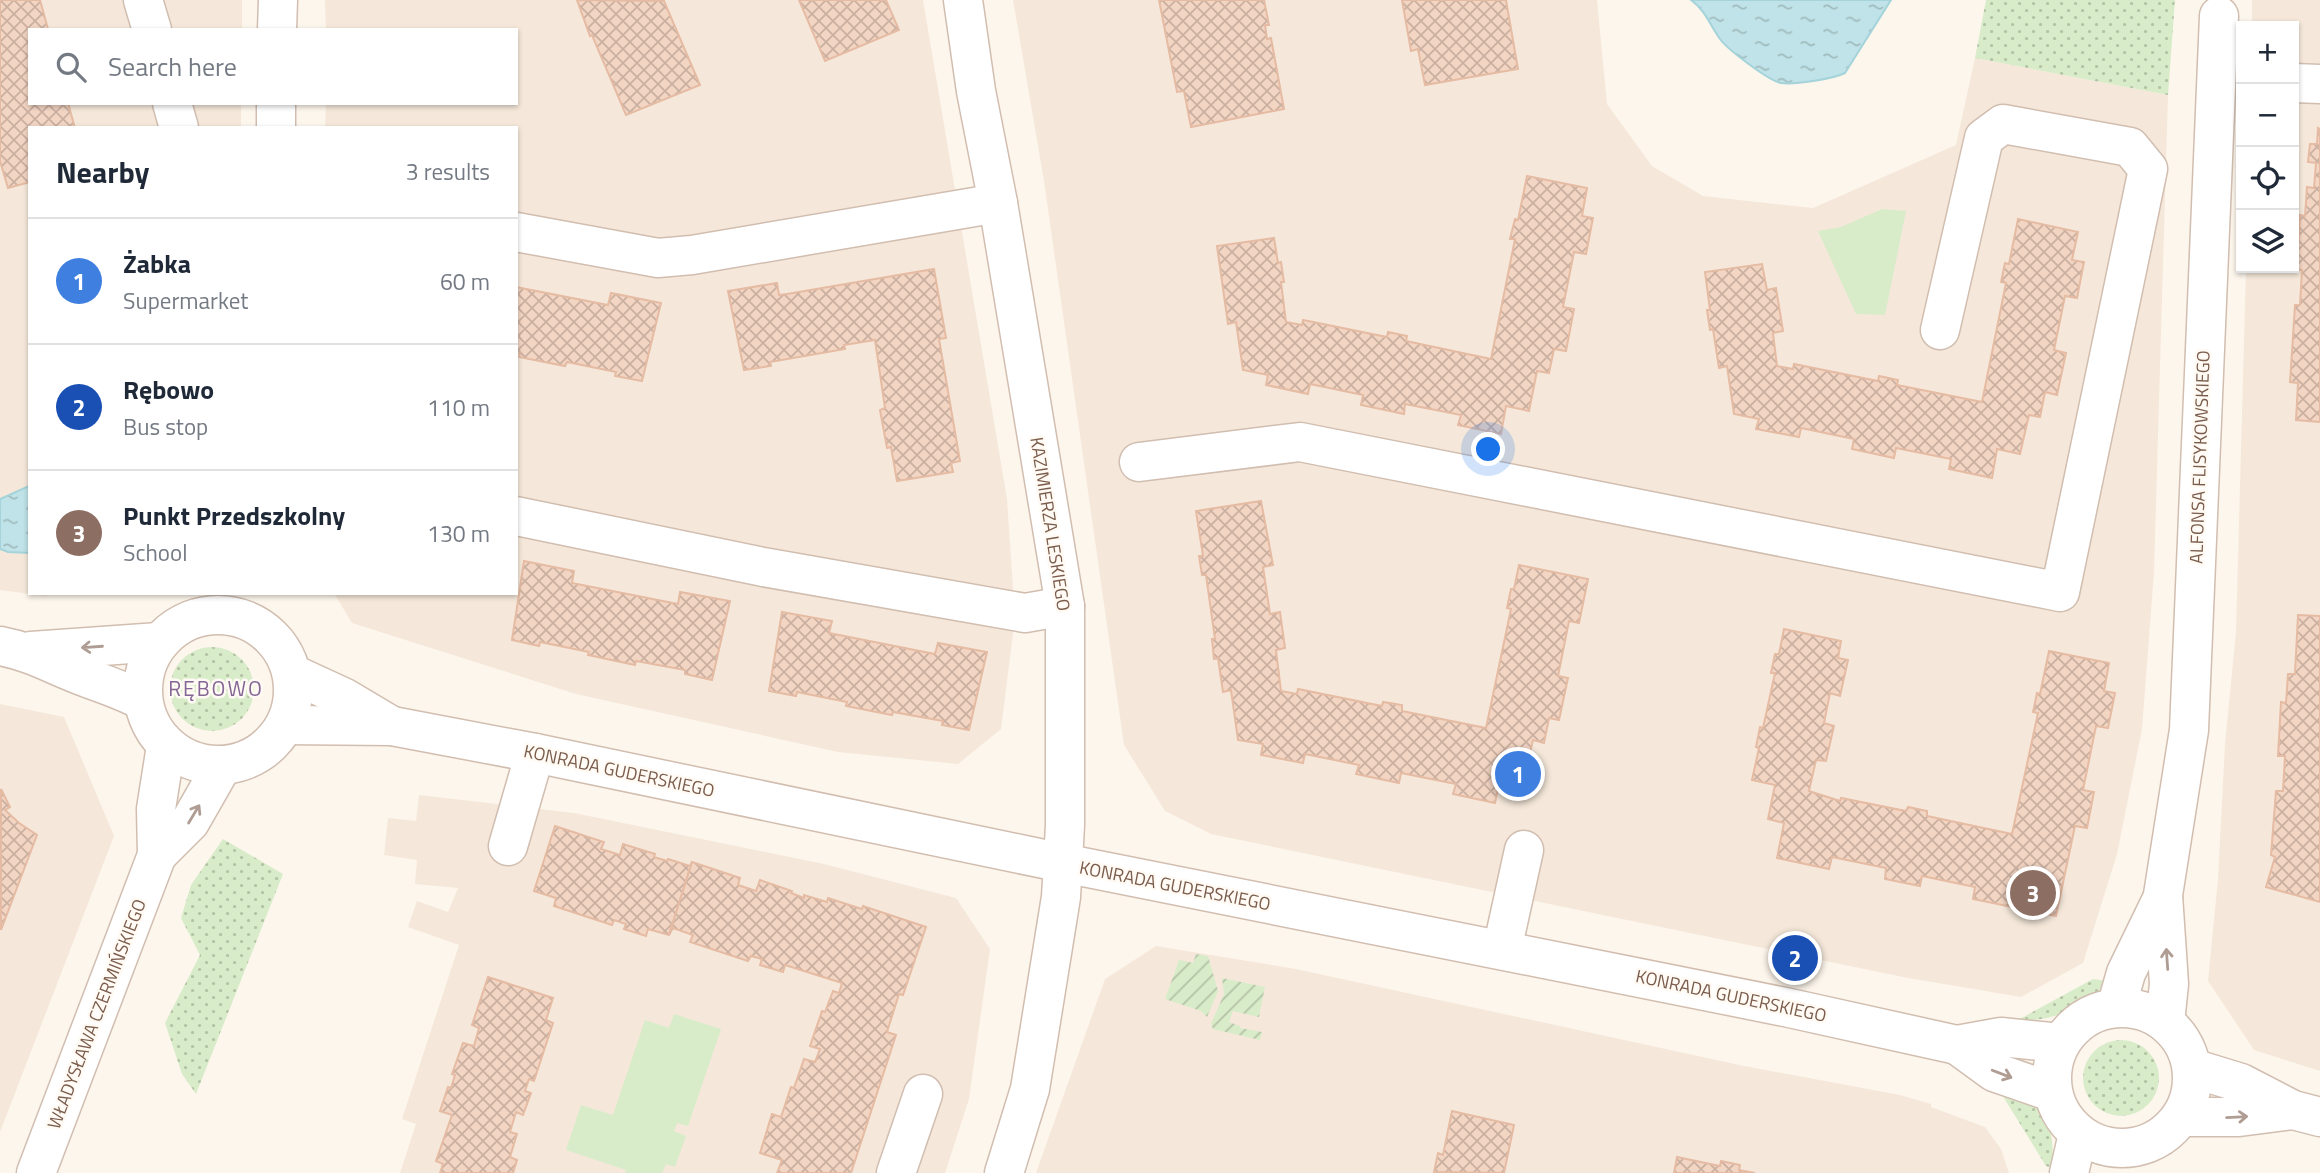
<!DOCTYPE html>
<html lang="en">
<head>
<meta charset="utf-8">
<style>
	body { margin:0; font-family:"Titillium Web",sans-serif; background:#f6f6f7; color:#1f2937 }
	.controls { position:absolute; right:21px; top:21px; display:grid; overflow:hidden; border-radius:0px; box-shadow:0 2px 5px #0004 }
	.controls button { width:63px; height:63px; display:grid; place-items:center; padding:0; border:0; border-bottom:2px solid #e0e1e3; background:#fff; color:#1f2937; font:35px sans-serif }
	.you { position:absolute; left:1489px; top:450px; width:24px; height:24px; margin:-18px; border:5px solid #fff; border-radius:50%; background:#1a73e8; box-shadow:0 0 0 10px #1a73e833 }
	.badge { display:grid; place-items:center; width:46px; height:46px; border-radius:50%; background:#e76f51; color:#fff; font-size:23px; font-weight:700 }
	.pin { position:absolute; translate:-50% -50%; border:4px solid #fff; box-shadow:0 2px 7px #0006 }
	.list { margin:0; padding:0; list-style:none }
	h2 { display:flex; justify-content:space-between; align-items:center; height:91px; margin:0; padding:0 28px; font-size:30px }
	h2 small { font-size:23px; font-weight:400; color:#747a83 }
	.list li { display:grid; grid-template-columns:46px 1fr auto; gap:21px; align-items:center; box-sizing:border-box; height:126px; padding:0 28px; border-top:2px solid #e0e1e3 }
	.list b { display:block; font-size:26px; white-space:nowrap }
	.list p { margin:0; font-size:23px; white-space:nowrap; color:#747a83 }
	.list em { font-size:23px; font-style:normal; color:#747a83 }
	.icon { flex:none; width:38px; height:38px; fill:none; stroke:currentColor; stroke-width:2; stroke-linecap:round; stroke-linejoin:round }
	.map { position:relative; flex:none; width:2320px; height:1173px; overflow:hidden }
	.search { position:absolute; background:#fff; box-shadow:0 2px 5px #0004; left:28px; top:28px; width:490px; height:77px; display:flex; align-items:center; gap:18px; box-sizing:border-box; padding:0 24px; border-radius:0px; color:#747a83; font-size:26px }
	.panel { position:absolute; background:#fff; box-shadow:0 2px 5px #0004; left:28px; top:126px; width:490px; height:469px; border-radius:0px }
	.map>svg:first-child { display:block }
</style>
</head>
<body>
<div class="map">
<svg width="2320" height="1173" viewBox="0 0 2320 1173">
	<defs>
		<pattern id="grass-dots" width="8" height="8" patternUnits="userSpaceOnUse" patternTransform="scale(1.75)"><rect width="8" height="8" fill="#d8ecc9"/><path d="M2 2h.1M6 6h.1" fill="none" stroke="#b4c2a5" stroke-width="1.8" stroke-linecap="round"/></pattern>
		<pattern id="garden-furrows" width="10" height="10" patternUnits="userSpaceOnUse" patternTransform="scale(1.75)"><rect width="10" height="10" fill="#d8ecc9"/><path d="M-1 1l2-2M0 10L10 0M9 11l2-2" fill="none" stroke="#b4c2a5"/></pattern>
		<pattern id="water-ripples" width="26" height="14" patternUnits="userSpaceOnUse" patternTransform="scale(1.75)"><rect width="26" height="14" fill="#bfe3e8"/><path d="M2 4q2-2 4 0t4 0M15 11q2-2 4 0t4 0" fill="none" stroke="#a0bbbe"/></pattern>
		<pattern id="building-cross-hatch" width="8" height="8" patternUnits="userSpaceOnUse" patternTransform="scale(1.75)"><rect width="8" height="8" fill="#f3d5c3"/><path d="M0 0l8 8M0 8l8-8" fill="none" stroke="#cab0a1"/></pattern>
	</defs>
	<rect width="100%" height="100%" fill="#fdf6ec"/>
	<!-- residential -->
	<g fill="#f5e8da">
		<polygon points="0,0 242,0 242,30 30,30 30,103 241,103 241,128 30,128 30,593 52,593 46,596 0,590"/>
		<polygon points="325,0 923,0 1007,499 1015,618 1001,729 958,764 838,752 576,694 352,623 334,593 516,593 516,128 325,128 326,103 516,103 516,30 326,30"/>
		<polygon points="1013,0 1597,0 1607,104 1652,166 1703,196 1813,208 1956,145 1975,58 2168,95 2154,572 2142,729 2117,854 2083,963 2021,997 1908,978 1211,834 1165,811 1124,745 1044,181"/>
		<polygon points="2252,0 2320,0 2320,1071 2254,1050 2208,981 2218,879 2225,744 2236,632 2246,268 2294,268 2294,26 2252,26"/>
		<polygon points="0,704 64,717 114,836 0,1132"/>
		<polygon points="419,795 574,813 824,864 956,898 990,949 969,1099 945,1173 400,1173 416,1124 402,1119 459,945 408,927 417,901 448,912 458,888 415,884 417,860 384,855 388,818 416,821"/>
		<polygon points="1156,946 1296,969 1744,1066 1900,1095 1931,1104 1931,1107 1985,1127 2001,1149 2009,1173 1036,1173 1105,979"/>
	</g>
	<!-- grass -->
	<g fill="url(#grass-dots)">
		<polygon points="1986,0 2175,0 2168,95 1975,58"/>
		<circle cx="212" cy="689" r="42"/>
		<polygon points="223,839 283,874 196,1094 182,1074 165,1023 200,955 181,918 191,885"/>
		<path d="M2093,979l14,2c-22,29 -55,40 -91,40z"/>
		<circle cx="2121" cy="1078" r="38"/>
		<path d="M2001,1093l41,16c10,19 12,37 10,59l-6,-2z"/>
	</g>
	<!-- park -->
	<g fill="#d8ecc9">
		<polygon points="1882,209 1906,211 1885,315 1856,314 1818,231 1841,227"/>
		<polygon points="674,1014 721,1029 688,1126 677,1123 674,1131 686,1136 675,1167 666,1164 662,1173 625,1173 626,1170 566,1150 581,1105 613,1115 645,1020 669,1028"/>
	</g>
	<!-- garden -->
	<g fill="url(#garden-furrows)">
		<polygon points="1196,954 1208,956 1218,991 1207,1017 1201,1011 1165,999 1179,960 1193,963"/>
		<polygon points="1222,978 1265,987 1259,1017 1233,1011 1229,1022 1240,1026 1240,1028 1262,1032 1260,1040 1213,1029 1211,1024 1224,994"/>
	</g>
	<!-- water -->
	<g fill="url(#water-ripples)" stroke="#a5d3da" stroke-width="2">
		<path d="M1691,0h200l-46,73c-12,6 -51,12 -64,10 -12,-2 -54,-34 -61,-44 -10,-14 -15,-29 -29,-39z"/>
		<polygon points="29,486 30,553 8,552 0,549 0,499"/>
	</g>
	<!-- building -->
	<g fill="url(#building-cross-hatch)" stroke="#e6bba3" stroke-width="2">
		<polygon points="0,0 40,0 48,29 30,30 30,103 68,103 75,128 30,128 30,182 8,188 0,161"/>
		<polygon points="577,0 664,1 700,85 626,115 592,35 590,36"/>
		<polygon points="799,0 886,0 899,30 825,61"/>
		<polygon points="1159,0 1264,0 1269,25 1265,25 1267,39 1271,38 1284,109 1191,127 1184,91 1177,92"/>
		<polygon points="1402,0 1506,0 1518,69 1425,85 1418,49 1411,51"/>
		<polygon points="2318,128 2320,129 2320,422 2296,420 2298,383 2290,382 2295,305 2300,305 2302,270 2297,270 2300,215 2305,216 2307,187 2314,188 2316,163 2308,162 2310,144 2317,144"/>
		<polygon points="1527,176 1587,188 1582,216 1593,218 1586,254 1574,252 1563,307 1574,309 1566,351 1554,349 1549,373 1537,371 1529,411 1506,406 1501,434 1458,425 1461,415 1405,404 1404,414 1361,405 1363,395 1310,384 1308,394 1266,385 1268,375 1243,370 1236,322 1228,324 1217,246 1274,238 1278,263 1281,262 1284,282 1281,282 1286,322 1302,325 1303,320 1387,337 1388,332 1407,336 1406,341 1491,359 1515,239 1510,239 1515,219 1518,220"/>
		<polygon points="2018,219 2078,232 2072,260 2084,262 2077,298 2065,296 2054,350 2066,353 2057,395 2045,392 2040,417 2029,415 2020,454 1997,449 1992,478 1949,469 1951,459 1896,448 1894,458 1852,449 1854,439 1801,428 1799,437 1756,429 1759,419 1734,414 1727,366 1719,368 1713,329 1710,330 1707,310 1710,310 1705,272 1762,264 1767,290 1776,288 1783,331 1773,333 1777,366 1793,369 1794,364 1878,381 1879,376 1898,380 1897,385 1982,402 2006,283 2001,282 2005,263 2009,264"/>
		<polygon points="934,269 946,338 939,339 960,461 951,463 953,472 897,481 891,447 887,448 880,410 885,408 875,340 844,345 845,349 770,362 771,366 744,370 728,291 777,283 779,295 787,294"/>
		<polygon points="516,287 608,305 611,293 661,303 642,381 615,376 616,372 567,362 565,366 519,357 520,353 516,352"/>
		<polygon points="1261,501 1273,565 1263,567 1270,614 1280,612 1285,648 1276,650 1281,691 1297,694 1298,689 1382,706 1383,702 1402,705 1402,711 1407,712 1486,728 1511,609 1507,608 1511,589 1514,589 1519,565 1588,579 1579,623 1569,621 1558,676 1568,678 1559,720 1549,718 1544,743 1533,740 1524,779 1501,775 1495,803 1453,794 1456,784 1401,773 1399,783 1356,774 1359,765 1305,754 1303,763 1261,755 1263,744 1238,740 1231,690 1223,692 1218,658 1214,659 1212,639 1215,639 1206,575 1202,575 1199,556 1203,556 1196,511"/>
		<polygon points="524,561 574,571 572,583 678,604 680,592 730,601 712,680 685,674 685,670 636,661 635,665 588,655 589,652 540,642 539,646 512,640"/>
		<polygon points="782,612 832,621 829,633 935,654 938,643 987,652 969,730 942,725 943,721 893,712 892,715 846,706 847,702 797,692 796,696 769,691"/>
		<polygon points="2298,615 2320,616 2320,902 2266,887 2275,857 2271,855 2276,791 2283,791 2285,756 2278,756 2281,702 2286,703 2288,674 2295,674"/>
		<polygon points="1784,629 1841,641 1838,658 1848,660 1840,696 1830,693 1824,723 1834,726 1826,761 1816,760 1809,791 1840,801 1841,798 1906,811 1908,807 1927,811 1927,816 2012,834 2038,713 2033,712 2037,693 2040,694 2049,651 2109,663 2104,691 2115,693 2108,728 2096,726 2083,790 2094,792 2087,828 2075,826 2056,916 1973,899 1975,887 1922,876 1920,886 1885,879 1886,868 1832,857 1829,869 1777,858 1784,823 1768,819 1775,785 1752,780 1759,748 1756,747 1760,727 1763,728 1775,673 1771,673 1775,654 1779,654"/>
		<polygon points="1,789 10,807 5,810 19,823 37,835 1,930"/>
		<polygon points="555,826 604,842 601,849 620,855 623,844 655,854 654,857 667,861 668,859 690,866 692,862 669,935 648,929 646,936 624,929 626,924 614,920 612,925 554,906 556,898 534,891"/>
		<polygon points="692,862 740,878 738,885 756,891 760,880 792,891 791,893 804,898 804,895 827,902 828,898 862,909 863,906 926,927 903,995 899,994 887,1032 896,1035 851,1173 777,1173 782,1160 760,1153 772,1114 781,1117 791,1087 794,1088 804,1059 815,1062 820,1049 810,1046 822,1011 825,1012 833,991 839,993 842,983 785,965 783,972 760,965 762,959 751,956 748,961 690,942 693,935 673,928 669,935"/>
		<polygon points="488,977 553,998 546,1020 553,1023 534,1081 529,1079 525,1091 531,1093 523,1115 516,1112 510,1132 517,1134 510,1157 517,1160 513,1173 440,1173 443,1164 436,1161 452,1115 440,1111 448,1087 451,1088 455,1075 452,1074 463,1043 474,1046 479,1028 472,1025"/>
		<polygon points="1452,1111 1514,1125 1504,1173 1434,1172 1438,1153 1443,1155"/>
		<polygon points="1677,1157 1720,1166 1721,1161 1740,1165 1739,1170 1755,1173 1674,1173"/>
	</g>
	<g fill="none" stroke-linecap="round" stroke-linejoin="round">
		<defs>
			<g id="minor">
				<polyline points="143,0 152,30"/>
				<polyline points="963,0 976,91 998,203 1065,606 1065,825 1061,897 1030,1089 1004,1173"/>
				<polyline points="277,30 278,0"/>
				<polyline points="2294,83 2320,84"/>
				<polyline points="172,103 179,128"/>
				<polyline points="276,128 276,103"/>
				<polyline points="516,232 658,258 692,255 998,203"/>
				<polyline points="1139,462 1300,442 2060,592 2148,169 2130,147 2003,124 1984,138 1940,330"/>
				<polyline points="516,516 763,567 1025,613 1065,606"/>
				<circle cx="218" cy="690" r="75"/>
				<path d="M0,646c32,6 53,19 82,30 21,8 41,14 61,25"/>
				<polyline points="31,651 159,642"/>
				<polyline points="293,674 345,698 392,726"/>
				<polyline points="285,725 392,726 535,753 1063,863 1785,1007 1957,1045 2001,1037 2061,1043"/>
				<polyline points="508,846 535,753"/>
				<polyline points="157,855 190,822 222,766"/>
				<polyline points="1502,950 1524,850"/>
				<circle cx="2122" cy="1078" r="70"/>
				<polyline points="2116,1008 2126,973 2163,897"/>
				<polyline points="2165,1022 2169,984 2163,895 2189,730 2219,16"/>
				<polyline points="1957,1045 1994,1072 2052,1092"/>
				<polyline points="2192,1068 2241,1083 2293,1110 2320,1117"/>
				<polyline points="2181,1117 2239,1117 2293,1110"/>
				<polyline points="36,1173 157,855 156,809 166,746"/>
				<polyline points="896,1173 923,1094"/>
				<polyline points="2069,1173 2078,1134"/>
			</g>
		</defs>
		<!-- minor casing -->
		<use href="#minor" stroke="#d1beb0" stroke-width="41"/>
		<!-- minor -->
		<use href="#minor" stroke="#fff" stroke-width="38"/>
	</g>
	<!-- one-way arrows -->
	<defs><path id="oneway-shaft" d="M-6 0H5M1.5-3L5.5 0L1.5 3" fill="none" stroke-width="1.6" stroke-linecap="round" stroke-linejoin="round" transform="scale(1.75)"/></defs>
	<g stroke="#af9d94">
		<use href="#oneway-shaft" transform="translate(92 647) rotate(176)"/>
		<use href="#oneway-shaft" transform="translate(194 814) rotate(-59)"/>
		<use href="#oneway-shaft" transform="translate(2167 959) rotate(-94)"/>
		<use href="#oneway-shaft" transform="translate(2002 1074) rotate(21)"/>
		<use href="#oneway-shaft" transform="translate(2237 1117) rotate(-3)"/>
	</g>
	<g text-anchor="middle" stroke-width="5" stroke-linejoin="round" paint-order="stroke">
		<!-- street labels -->
		<g font-size="18" fill="#7a5c4d" stroke="#fffaf3">
			<text transform="translate(2200 457) rotate(-88)" y="6">ALFONSA FLISYKOWSKIEGO</text>
			<text transform="translate(1050 524) rotate(81)" y="6">KAZIMIERZA LESKIEGO</text>
			<text transform="translate(619 771) rotate(12)" y="6">KONRADA GUDERSKIEGO</text>
			<text transform="translate(1175 886) rotate(11)" y="6">KONRADA GUDERSKIEGO</text>
			<text transform="translate(1731 996) rotate(12)" y="6">KONRADA GUDERSKIEGO</text>
			<text transform="translate(97 1014) rotate(-69)" y="6">WŁADYSŁAWA CZERMIŃSKIEGO</text>
		</g>
		<!-- quarter labels -->
		<g font-size="21" letter-spacing="2" fill="#846695" stroke="#fffaf3">
			<text x="216" y="696">RĘBOWO</text>
		</g>
	</g>
</svg>
<div class="controls">
<button>+</button>
<button>−</button>
<button><svg class="icon" aria-label="locate" viewBox="0 0 24 24"><circle cx="12" cy="12" r="6"/><path d="M12 2v4M12 18v4M2 12h4M18 12h4"/></svg></button>
<button><svg class="icon" aria-label="layers" viewBox="0 0 24 24"><path d="M12 4l9 5-9 5-9-5zM3 14l9 5 9-5"/></svg></button>
</div>
<div class="you"></div>
<div class="pin badge" style="left:1518px;top:774px;background:#3f7fe0">1</div>
<div class="pin badge" style="left:1795px;top:958px;background:#1a4fb4">2</div>
<div class="pin badge" style="left:2033px;top:893px;background:#8d6e63">3</div>
<div class="search"><svg class="icon" aria-label="search" viewBox="0 0 24 24"><circle cx="10" cy="10" r="6"/><path d="M15 15l6 6"/></svg>Search here</div>
<section class="panel">
<h2>Nearby<small>3 results</small></h2>
<ul class="list">
<li><span class="badge" style="background:#3f7fe0">1</span><div><b>Żabka</b><p>Supermarket</p></div><em>60 m</em></li>
<li><span class="badge" style="background:#1a4fb4">2</span><div><b>Rębowo</b><p>Bus stop</p></div><em>110 m</em></li>
<li><span class="badge" style="background:#8d6e63">3</span><div><b>Punkt Przedszkolny</b><p>School</p></div><em>130 m</em></li>
</ul>
</section>
</div>
</body>
</html>
